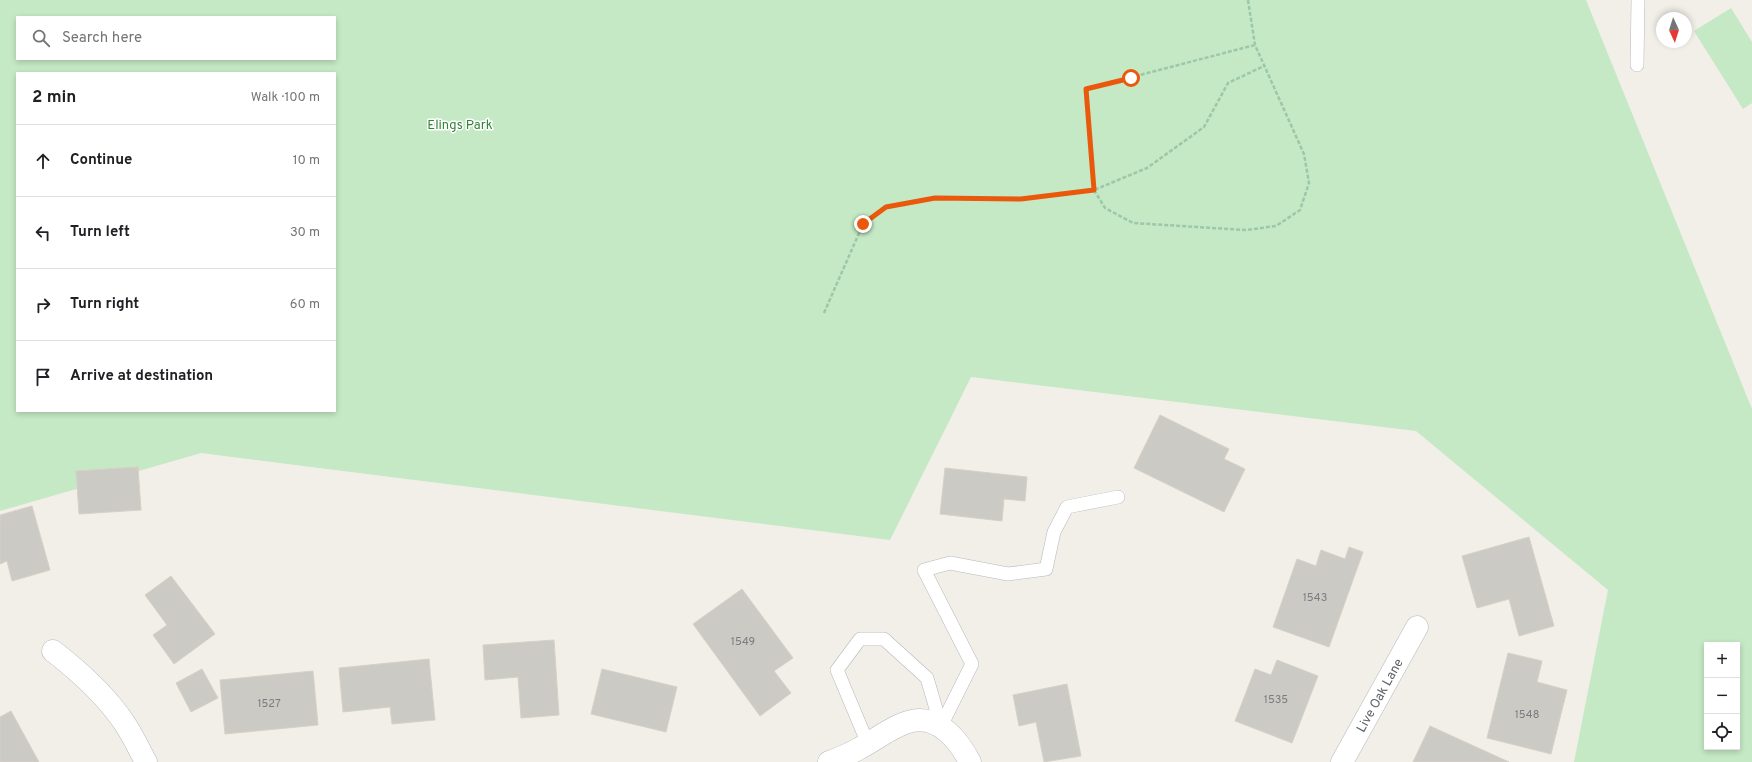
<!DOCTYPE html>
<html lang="en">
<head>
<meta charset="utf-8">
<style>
	body { margin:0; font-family:Overpass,sans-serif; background:#f2f2f2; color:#202124 }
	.controls { position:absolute; right:12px; bottom:12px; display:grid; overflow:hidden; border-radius:0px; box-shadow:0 2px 6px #0003 }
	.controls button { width:36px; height:36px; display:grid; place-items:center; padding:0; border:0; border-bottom:1px solid #e0e0e0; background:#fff; color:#202124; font:20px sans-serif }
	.compass { position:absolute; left:1656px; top:12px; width:36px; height:36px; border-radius:50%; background:#fff; box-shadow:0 2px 6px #0003; rotate:176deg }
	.stop { position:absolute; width:12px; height:12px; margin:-9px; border:3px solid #ea580c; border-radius:50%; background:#fff }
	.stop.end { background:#ea580c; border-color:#fff; box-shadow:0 1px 4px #0008 }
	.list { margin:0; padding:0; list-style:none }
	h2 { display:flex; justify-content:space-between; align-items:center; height:52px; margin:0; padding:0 16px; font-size:17px }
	h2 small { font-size:13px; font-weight:400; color:#757577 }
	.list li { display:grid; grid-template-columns:26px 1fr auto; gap:12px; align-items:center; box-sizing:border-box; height:72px; padding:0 16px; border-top:1px solid #e0e0e0 }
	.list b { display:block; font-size:15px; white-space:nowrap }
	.list em { font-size:13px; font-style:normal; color:#757577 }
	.icon { flex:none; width:22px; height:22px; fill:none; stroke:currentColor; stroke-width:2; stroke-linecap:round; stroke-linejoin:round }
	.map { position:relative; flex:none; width:1752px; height:762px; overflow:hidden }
	.search { position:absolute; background:#fff; box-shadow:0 2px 6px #0003; left:16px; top:16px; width:320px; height:44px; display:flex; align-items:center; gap:10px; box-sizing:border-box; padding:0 14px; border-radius:0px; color:#757577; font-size:15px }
	.panel { position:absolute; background:#fff; box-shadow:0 2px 6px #0003; left:16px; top:72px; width:320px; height:340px; border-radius:0px }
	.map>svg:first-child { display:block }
</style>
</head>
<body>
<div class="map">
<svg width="1752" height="762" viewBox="0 0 1752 762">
	<rect width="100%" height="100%" fill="#f1efe8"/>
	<!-- green -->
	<g fill="#c5e8c5" fill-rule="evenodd">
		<path d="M0,0h1586l166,409v353h-178l34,-172 -192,-159 -445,-54 -81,163 -689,-87 -201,58zM17,17h318v42h-318zM17,73h318v338h-318zM1707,645h30v102h-30z"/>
		<polygon points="1731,8 1752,42 1752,103 1743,109 1694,31"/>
	</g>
	<!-- building -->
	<g fill="#cccac5" stroke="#d6d1c6">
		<polygon points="1160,415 1229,449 1224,459 1245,469 1224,512 1134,468"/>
		<polygon points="138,467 141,510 79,514 76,471"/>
		<polygon points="945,468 1027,477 1025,501 1004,499 1002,521 940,514"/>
		<polygon points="32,506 50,570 12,581 7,561 0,564 0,515"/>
		<polygon points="1529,537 1554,626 1519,636 1509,599 1477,608 1462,556"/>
		<polygon points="1349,547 1363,552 1329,647 1273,627 1297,559 1316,566 1321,550 1345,559"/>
		<polygon points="171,576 215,634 174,664 153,635 167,625 145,595"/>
		<polygon points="742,589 793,658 774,671 791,693 760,716 693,624"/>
		<polygon points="554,640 559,715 521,718 518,677 485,680 483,645"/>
		<polygon points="1508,653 1542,661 1537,682 1567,690 1551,754 1487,738"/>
		<polygon points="429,659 435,720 392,724 390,707 343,712 339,668"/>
		<polygon points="1277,660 1318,676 1292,743 1235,721 1255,669 1271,675"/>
		<polygon points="202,669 218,698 191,712 176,683"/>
		<polygon points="602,669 677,687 666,732 591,714"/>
		<polygon points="313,671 318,725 225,734 220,680"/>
		<polygon points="1067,684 1081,756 1044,762 1036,722 1019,726 1013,695"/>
		<polygon points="11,711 39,762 0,762 0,717"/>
		<polygon points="1430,726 1509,762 1413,762"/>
	</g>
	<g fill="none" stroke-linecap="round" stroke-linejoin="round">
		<defs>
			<g id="lane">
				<polyline points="1637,65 1638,0"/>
				<polyline points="941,726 972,664 924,570 950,563 1008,574 1046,569 1054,532 1067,507 1118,497"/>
				<polyline points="868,744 837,670 860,639 884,639 927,678 941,726"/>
			</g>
			<g id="street">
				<path d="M53,651c27,21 53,44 72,73 8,12 14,25 21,38"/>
				<path d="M829,762c11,-4 21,-8 31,-14 16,-8 33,-23 52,-27 27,-6 47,20 58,41"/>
				<polyline points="1342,762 1417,627"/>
			</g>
		</defs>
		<!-- lane casing -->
		<use href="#lane" stroke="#b5b8bc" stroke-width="14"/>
		<!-- street casing -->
		<use href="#street" stroke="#b5b8bc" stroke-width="23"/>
		<!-- path -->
		<g stroke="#9cc7a9" stroke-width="2.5" stroke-dasharray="4 2" stroke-linecap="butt">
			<polyline points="1248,0 1255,45 1304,154 1309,183 1300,210 1276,226 1246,230 1133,223 1105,208 1094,190 1086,89 1255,45"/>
			<polyline points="824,313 863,224 886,207 935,198 1021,199 1094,190 1147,168 1204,127 1228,83 1264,66"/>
		</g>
		<!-- lane -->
		<use href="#lane" stroke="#fff" stroke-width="13"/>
		<!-- street -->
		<use href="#street" stroke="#fff" stroke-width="22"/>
	</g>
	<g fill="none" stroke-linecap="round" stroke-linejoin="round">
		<!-- route -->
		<polyline stroke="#ea580c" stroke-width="5" points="863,224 886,207 935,198 1021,199 1094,190 1086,89 1131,78"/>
	</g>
	<g text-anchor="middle" stroke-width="3" stroke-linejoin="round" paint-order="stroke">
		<!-- number labels -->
		<g font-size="11" fill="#7a7d7f">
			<text x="1315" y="601">1543</text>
			<text x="743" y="645">1549</text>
			<text x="1276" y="703">1535</text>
			<text x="269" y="707">1527</text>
			<text x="1527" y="718">1548</text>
		</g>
		<!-- park labels -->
		<g font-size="13" fill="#348238" stroke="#fff">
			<text x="460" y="129">Elings Park</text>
		</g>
		<!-- street labels -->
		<g font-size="13" fill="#5f6368" stroke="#fff">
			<text transform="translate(1379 695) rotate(-61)" y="5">Live Oak Lane</text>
		</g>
	</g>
</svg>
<div class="controls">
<button>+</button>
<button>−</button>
<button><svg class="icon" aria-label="locate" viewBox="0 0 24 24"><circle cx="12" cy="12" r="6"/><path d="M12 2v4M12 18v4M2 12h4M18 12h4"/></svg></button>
</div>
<svg class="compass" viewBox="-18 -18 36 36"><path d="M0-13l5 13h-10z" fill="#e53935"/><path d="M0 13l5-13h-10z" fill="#757577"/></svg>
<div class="stop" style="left:1131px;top:78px"></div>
<div class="stop end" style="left:863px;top:224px"></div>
<div class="search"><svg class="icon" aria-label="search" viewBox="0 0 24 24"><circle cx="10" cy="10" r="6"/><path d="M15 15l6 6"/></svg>Search here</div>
<section class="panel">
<h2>2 min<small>Walk · 100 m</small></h2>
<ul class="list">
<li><svg class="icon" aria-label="ahead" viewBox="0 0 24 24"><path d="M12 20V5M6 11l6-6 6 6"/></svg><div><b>Continue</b></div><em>10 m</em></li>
<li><svg class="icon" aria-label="left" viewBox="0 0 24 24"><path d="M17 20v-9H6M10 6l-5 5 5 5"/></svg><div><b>Turn left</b></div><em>30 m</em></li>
<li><svg class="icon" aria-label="right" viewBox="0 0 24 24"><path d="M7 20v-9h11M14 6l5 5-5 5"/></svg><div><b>Turn right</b></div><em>60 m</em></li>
<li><svg class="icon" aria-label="arrive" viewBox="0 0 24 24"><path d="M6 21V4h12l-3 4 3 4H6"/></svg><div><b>Arrive at destination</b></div></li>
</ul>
</section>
</div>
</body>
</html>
